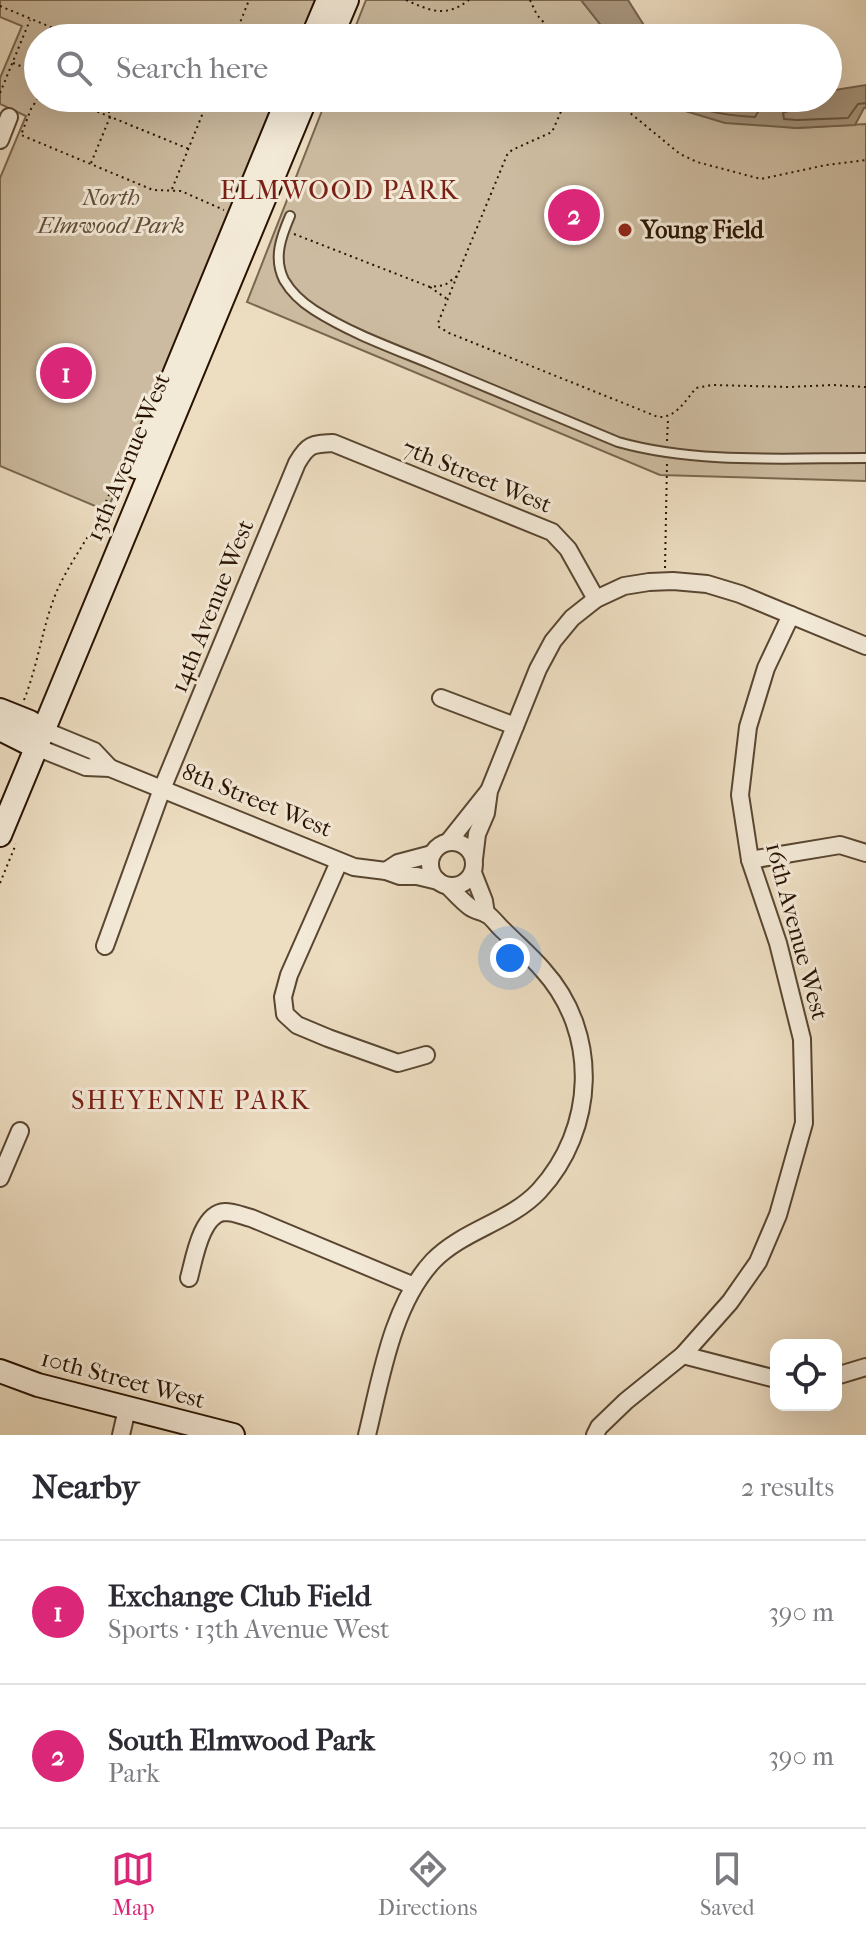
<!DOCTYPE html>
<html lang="en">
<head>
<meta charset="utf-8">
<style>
	body { margin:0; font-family:"IM FELL French Canon",serif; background:#f2f2f3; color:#2b2b33 }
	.controls { position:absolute; right:24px; bottom:24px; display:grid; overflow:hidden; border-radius:16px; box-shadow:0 8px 32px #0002 }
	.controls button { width:72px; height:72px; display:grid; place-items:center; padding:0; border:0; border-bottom:2px solid #e1e1e2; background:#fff; color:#2b2b33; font:40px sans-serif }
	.you { position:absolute; left:510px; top:958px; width:28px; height:28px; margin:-20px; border:6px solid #fff; border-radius:50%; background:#1a73e8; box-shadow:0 0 0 12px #1a73e833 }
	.badge { display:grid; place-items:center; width:52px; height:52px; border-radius:50%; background:#db2777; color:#fff; font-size:26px; font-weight:700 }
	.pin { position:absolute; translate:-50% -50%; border:4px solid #fff; box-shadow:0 2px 8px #0006 }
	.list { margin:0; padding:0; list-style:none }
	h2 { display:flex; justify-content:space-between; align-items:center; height:104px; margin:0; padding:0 32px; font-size:34px }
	h2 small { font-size:26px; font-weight:400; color:#7c7c81 }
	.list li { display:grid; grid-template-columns:52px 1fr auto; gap:24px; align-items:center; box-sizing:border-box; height:144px; padding:0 32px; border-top:2px solid #e1e1e2 }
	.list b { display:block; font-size:30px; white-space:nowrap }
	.list p { margin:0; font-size:26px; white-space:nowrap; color:#7c7c81 }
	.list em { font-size:26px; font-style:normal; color:#7c7c81 }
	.icon { flex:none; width:44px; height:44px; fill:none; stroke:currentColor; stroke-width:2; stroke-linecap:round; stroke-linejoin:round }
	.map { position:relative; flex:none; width:866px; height:1435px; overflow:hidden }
	.search { position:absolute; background:#fff; box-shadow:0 8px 32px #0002; left:24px; right:24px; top:24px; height:88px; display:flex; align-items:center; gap:20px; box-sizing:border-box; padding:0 28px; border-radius:44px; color:#7c7c81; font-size:30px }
	.sheet { height:392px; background:#fff }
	nav { display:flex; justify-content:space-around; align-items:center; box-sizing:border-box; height:112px; border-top:2px solid #e1e1e2; background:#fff; font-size:22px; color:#7c7c81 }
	nav a { display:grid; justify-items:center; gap:4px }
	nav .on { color:#db2777 }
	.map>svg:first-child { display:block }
</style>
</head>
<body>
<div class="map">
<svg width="866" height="1435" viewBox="0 0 866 1435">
	<rect width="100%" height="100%" fill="#edddc1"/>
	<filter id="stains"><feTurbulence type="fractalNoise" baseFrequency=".0025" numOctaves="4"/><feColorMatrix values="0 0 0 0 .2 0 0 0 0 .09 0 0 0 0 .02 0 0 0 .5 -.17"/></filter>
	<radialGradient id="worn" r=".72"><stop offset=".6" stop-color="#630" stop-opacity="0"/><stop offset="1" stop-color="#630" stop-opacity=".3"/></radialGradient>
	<!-- green -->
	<g fill="#ccbba0" stroke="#7a6750" stroke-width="2">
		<polygon points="0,0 320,0 304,38 38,38 38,98 279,98 107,511 0,466 0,178 26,116 0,104 0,78 22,26 0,17"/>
		<polygon points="366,0 581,0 611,38 351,38"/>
		<polygon points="327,98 667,98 682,110 796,128 866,124 866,481 660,475 247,302"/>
	</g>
	<!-- water -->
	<g fill="#aa9880" stroke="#76634d" stroke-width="2">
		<polygon points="581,0 628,0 652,38 611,38"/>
		<polygon points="866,85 866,108 864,108 855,125 796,128 725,123 682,110 667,98 720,98 781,104 804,98 828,98 828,91"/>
	</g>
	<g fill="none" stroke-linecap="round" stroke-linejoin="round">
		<!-- shore -->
		<g stroke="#695640" stroke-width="2">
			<path d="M680,98c18,14 53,18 75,19l3,-5 -7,-7 -2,-7"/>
			<polyline points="799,98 796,108 783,113 784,119 797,120 848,118 858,104 866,103"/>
		</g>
		<defs>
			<path id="lane" d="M290,216c-9,21 -17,42 -6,64 7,12 19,23 30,30 36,23 78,38 117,54 62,26 125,52 187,78 78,22 167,16 248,16"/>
			<g id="street">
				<polyline points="0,140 9,117"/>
				<polyline points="441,698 515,726"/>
				<polyline points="43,730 94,751 110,768"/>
				<polyline points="36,747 86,767 110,768 354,867 386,871 400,876 417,876 438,881"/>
				<polyline points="449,841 488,792"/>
				<circle cx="452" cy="864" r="22"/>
				<polyline points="474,859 477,834 486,813 489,791 538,669 553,641 572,618 596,599 624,586 649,582 673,581 707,584 740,594 866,646"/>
				<polyline points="750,860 840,845 866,853"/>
				<polyline points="339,862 289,975 283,997 285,1014 297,1025 328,1038 398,1063 426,1055"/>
				<polyline points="386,871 398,863 432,854"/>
				<polyline points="473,873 484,901 486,914"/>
				<path d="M105,946l57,-157 135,-326c11,-19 15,-19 36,-20l219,89 16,17 28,50"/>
				<polyline points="0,1178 20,1131"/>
				<path d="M189,1278c5,-18 12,-65 36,-66 9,0 18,4 26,6l163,68"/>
				<polyline points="683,1355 776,1379"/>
				<polyline points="836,1376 866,1367"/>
				<polyline points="121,1435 127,1409"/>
				<path d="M367,1435c14,-57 25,-130 66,-174 30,-31 77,-39 106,-70 57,-62 61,-158 4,-221 -12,-14 -26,-26 -39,-39 -6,-5 -11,-13 -17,-17 -6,-3 -12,-3 -17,-7 -8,-6 -15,-14 -22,-21"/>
				<polyline points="595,1435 599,1427 626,1401 683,1355 730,1302 758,1262 778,1215 804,1123 802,1039 778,943 750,860 740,795 748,727 766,668 791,615"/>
			</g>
			<g id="secondary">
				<polyline points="312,38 328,0"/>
				<polyline points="331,38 347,0"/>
				<polyline points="136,467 288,98"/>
				<polyline points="0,710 30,722 43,730"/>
				<polyline points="0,729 36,747"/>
				<polyline points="0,835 306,98"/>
				<polyline points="0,1371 38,1385 233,1435"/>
			</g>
		</defs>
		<!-- lane casing -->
		<use href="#lane" stroke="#594631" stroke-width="12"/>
		<!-- street casing -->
		<use href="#street" stroke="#594631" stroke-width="20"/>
		<!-- secondary casing -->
		<use href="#secondary" stroke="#281301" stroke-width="26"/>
		<!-- path -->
		<g stroke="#281301" stroke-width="2" stroke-dasharray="2 4" stroke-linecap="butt">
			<path d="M406,0c25,11 39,18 63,0"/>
			<polyline points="530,0 537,15 558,38"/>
			<polyline points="0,6 77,38"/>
			<polyline points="234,38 249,0"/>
			<polyline points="13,63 38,73"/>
			<polyline points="0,93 30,20"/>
			<polyline points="38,98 31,109 21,135 153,190 181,191 224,210"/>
			<polyline points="64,98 189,149"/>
			<polyline points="605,98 629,112 680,154 697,162 761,179 826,165 866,160"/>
			<polyline points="91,163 110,117 106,98"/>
			<polyline points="172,189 209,98"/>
			<polyline points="294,234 430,287 445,285 457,276 507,155 512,150 552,132 567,98"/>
			<path d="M457,276l-19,47 1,4 10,6 209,84c18,1 27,-16 38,-29l16,-3 78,2 42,-2 34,2"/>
			<polyline points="430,287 447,299"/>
			<polyline points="667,441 668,419"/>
			<polyline points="665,568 667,463"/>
			<path d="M24,700c14,-35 18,-72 32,-107 10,-23 24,-43 37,-65 10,-19 18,-37 26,-57"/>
			<polyline points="0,883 16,844"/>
		</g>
		<!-- lane -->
		<use href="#lane" stroke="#f3e9d7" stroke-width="8"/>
		<!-- street -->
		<use href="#street" stroke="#f3e9d7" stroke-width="16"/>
		<!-- secondary -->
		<use href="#secondary" stroke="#f3e9d7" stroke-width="22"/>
	</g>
	<!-- markers -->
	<circle fill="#8f2418" stroke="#f3e9d7" stroke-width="3" cx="625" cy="230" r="8"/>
	<g text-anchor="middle" stroke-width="6" stroke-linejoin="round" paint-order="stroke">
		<!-- park labels -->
		<g font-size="24" font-style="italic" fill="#614e39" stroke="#f3e9d7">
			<text x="111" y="205">North<tspan x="111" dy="28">Elmwood Park</tspan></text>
		</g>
		<!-- poi labels -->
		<g font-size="24" font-weight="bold" fill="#281301" stroke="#f3e9d7" text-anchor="start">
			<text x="641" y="238">Young Field</text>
		</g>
		<!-- street labels -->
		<g font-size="24" fill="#281301" stroke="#f3e9d7">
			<text transform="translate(128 457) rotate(-67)" y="8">13th Avenue West</text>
			<text transform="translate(477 476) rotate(22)" y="8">7th Street West</text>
			<text transform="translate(212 606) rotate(-68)" y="8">14th Avenue West</text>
			<text transform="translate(257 800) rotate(22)" y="8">8th Street West</text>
			<text transform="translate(797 931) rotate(75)" y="8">16th Avenue West</text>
			<text transform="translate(123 1379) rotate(15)" y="8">10th Street West</text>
		</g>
		<!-- neighbourhood labels -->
		<g font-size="26" letter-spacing="2" fill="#7a1f14" stroke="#f3e9d7">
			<text x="340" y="199">ELMWOOD PARK</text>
			<text x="191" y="1109">SHEYENNE PARK</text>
		</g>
	</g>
	<rect width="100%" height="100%" filter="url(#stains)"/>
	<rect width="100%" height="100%" fill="url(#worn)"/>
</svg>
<div class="controls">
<button><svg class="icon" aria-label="locate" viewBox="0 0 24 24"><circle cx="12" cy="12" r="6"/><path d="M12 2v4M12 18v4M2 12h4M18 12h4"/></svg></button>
</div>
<div class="you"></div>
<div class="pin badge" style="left:66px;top:373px">1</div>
<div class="pin badge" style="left:574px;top:215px">2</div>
<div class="search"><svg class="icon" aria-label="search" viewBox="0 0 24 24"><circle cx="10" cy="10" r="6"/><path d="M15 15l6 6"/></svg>Search here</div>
</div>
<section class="sheet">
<h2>Nearby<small>2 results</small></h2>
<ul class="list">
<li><span class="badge">1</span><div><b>Exchange Club Field</b><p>Sports · 13th Avenue West</p></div><em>390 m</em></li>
<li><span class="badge">2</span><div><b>South Elmwood Park</b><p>Park</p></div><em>390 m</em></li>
</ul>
</section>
<nav>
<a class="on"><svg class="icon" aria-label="map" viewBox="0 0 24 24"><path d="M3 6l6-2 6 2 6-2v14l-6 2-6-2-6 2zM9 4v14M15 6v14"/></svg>Map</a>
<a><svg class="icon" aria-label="directions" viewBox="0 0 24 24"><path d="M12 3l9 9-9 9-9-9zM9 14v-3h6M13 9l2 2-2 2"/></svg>Directions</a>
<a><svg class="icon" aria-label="saved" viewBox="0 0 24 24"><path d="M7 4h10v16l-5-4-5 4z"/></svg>Saved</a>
</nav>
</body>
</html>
